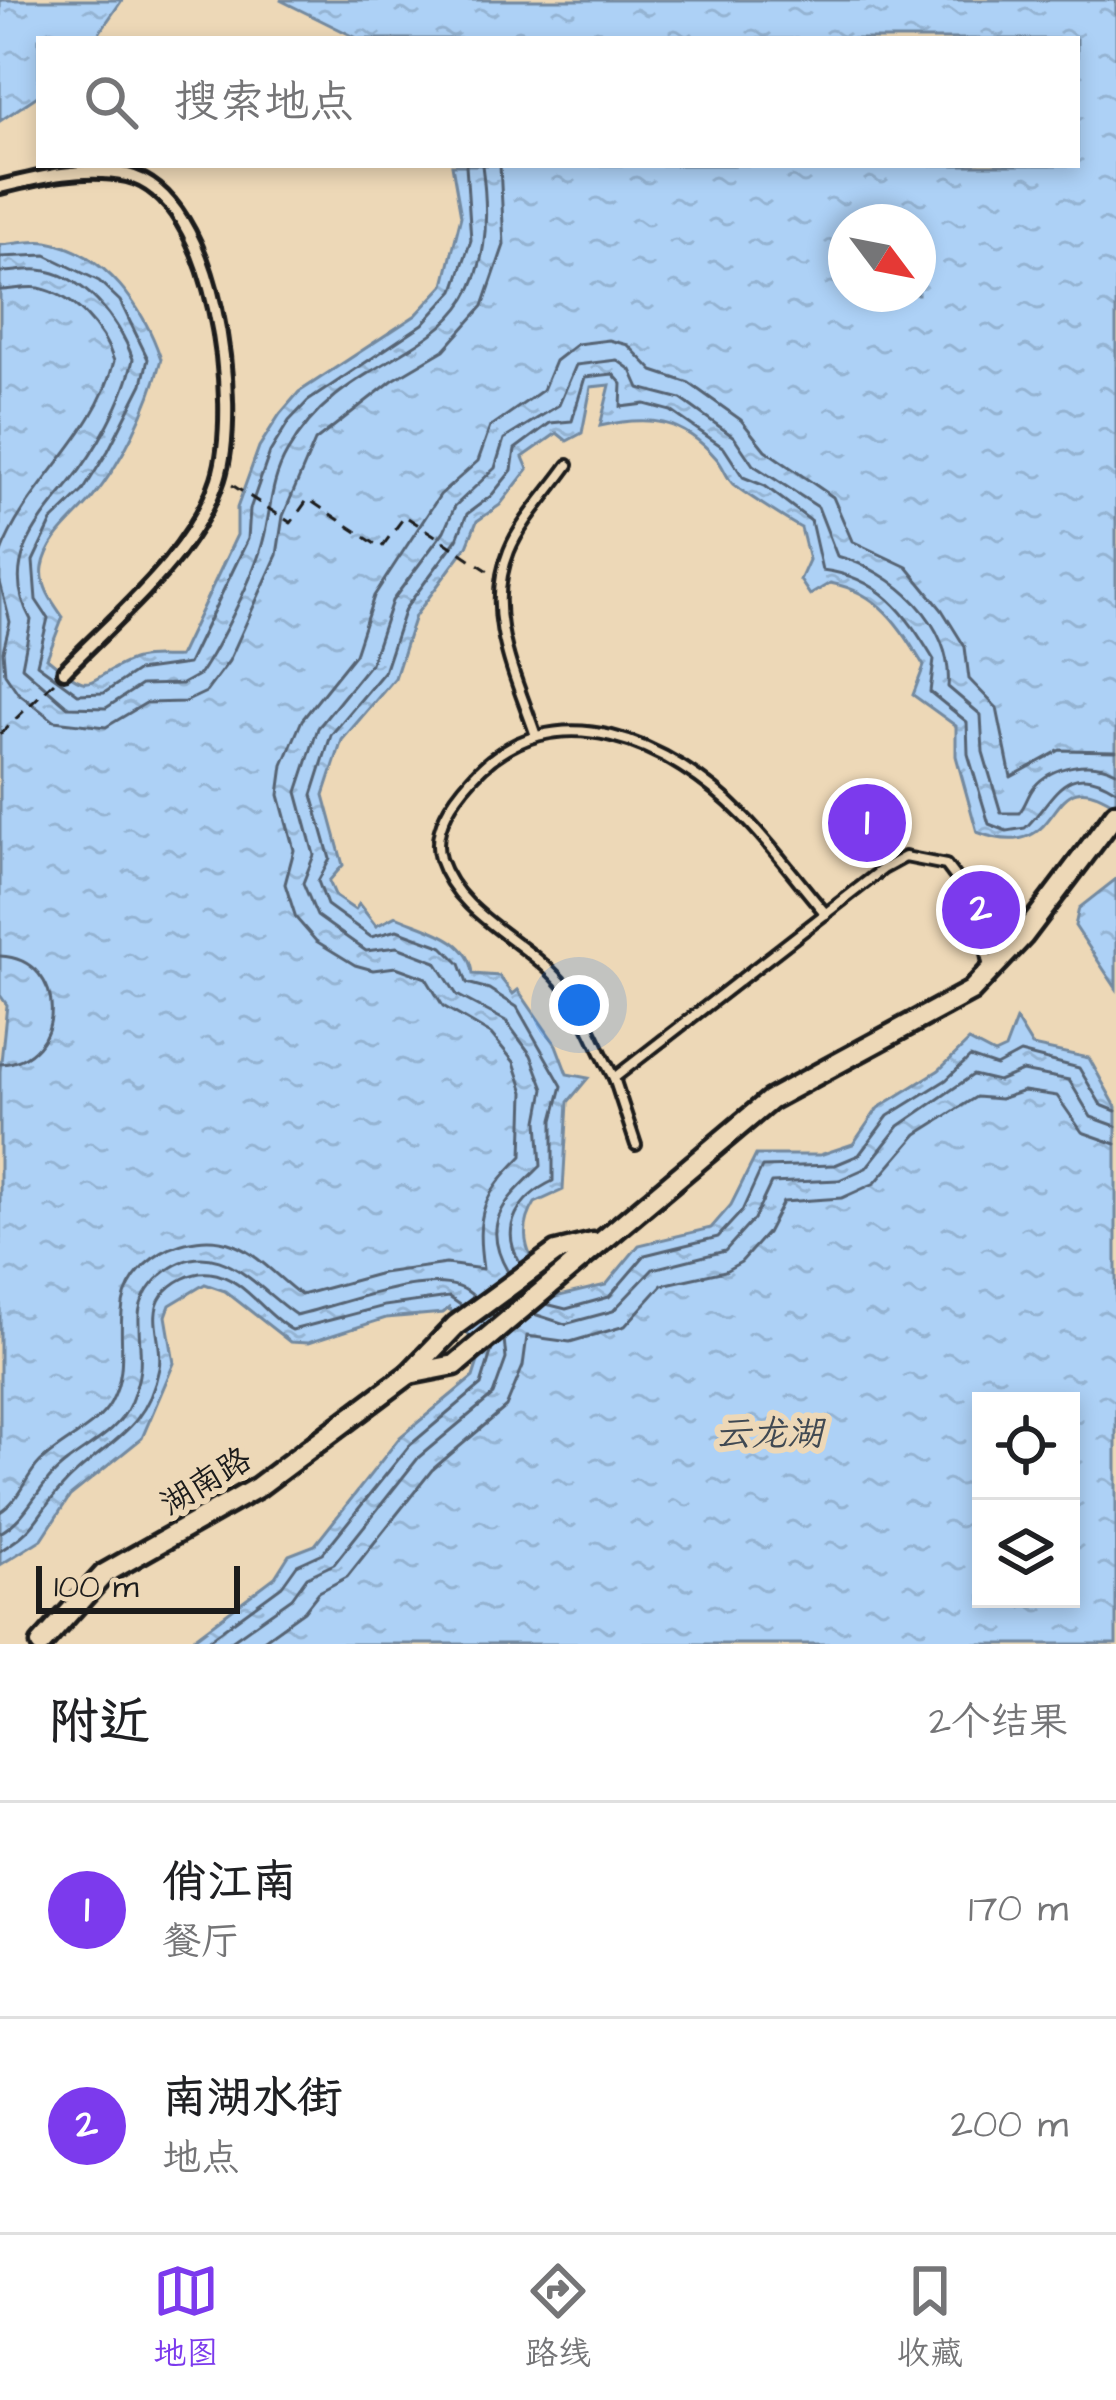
<!DOCTYPE html>
<html lang="zh">
<head>
<meta charset="utf-8">
<style>
	body { margin:0; font-family:"Architects Daughter","LXGW WenKai TC",sans-serif; background:#f6f6f6; color:#202124 }
	.controls { position:absolute; right:36px; bottom:36px; display:grid; overflow:hidden; border-radius:0px; box-shadow:0 6px 18px #0003 }
	.controls button { width:108px; height:108px; display:grid; place-items:center; padding:0; border:0; border-bottom:3px solid #e0e0e0; background:#fff; color:#202124; font:60px sans-serif }
	.compass { position:absolute; left:828px; top:204px; width:108px; height:108px; border-radius:50%; background:#fff; box-shadow:0 6px 18px #0003; rotate:122deg }
	.scale { position:absolute; left:36px; bottom:30px; width:204px; box-sizing:border-box; padding-left:12px; border:6px solid #1c1c1c; border-top:0; font-size:33px; line-height:42px; white-space:nowrap; color:#1c1c1c; -webkit-text-stroke:9px #edd8b7; paint-order:stroke }
	.you { position:absolute; left:579px; top:1005px; width:42px; height:42px; margin:-30px; border:9px solid #fff; border-radius:50%; background:#1a73e8; box-shadow:0 0 0 18px #1a73e833 }
	.badge { display:grid; place-items:center; width:78px; height:78px; border-radius:50%; background:#7c3aed; color:#fff; font-size:39px; font-weight:700 }
	.pin { position:absolute; translate:-50% -50%; border:6px solid #fff; box-shadow:0 3px 12px #0006 }
	.list { margin:0; padding:0; list-style:none }
	h2 { display:flex; justify-content:space-between; align-items:center; height:156px; margin:0; padding:0 48px; font-size:51px }
	h2 small { font-size:39px; font-weight:400; color:#757577 }
	.list li { display:grid; grid-template-columns:78px 1fr auto; gap:36px; align-items:center; box-sizing:border-box; height:216px; padding:0 48px; border-top:3px solid #e0e0e0 }
	.list b { display:block; font-size:45px; white-space:nowrap }
	.list p { margin:0; font-size:39px; white-space:nowrap; color:#757577 }
	.list em { font-size:39px; font-style:normal; color:#757577 }
	.icon { flex:none; width:66px; height:66px; fill:none; stroke:currentColor; stroke-width:2; stroke-linecap:round; stroke-linejoin:round }
	.map { position:relative; flex:none; width:1116px; height:1644px; overflow:hidden }
	.search { position:absolute; background:#fff; box-shadow:0 6px 18px #0003; left:36px; right:36px; top:36px; height:132px; display:flex; align-items:center; gap:30px; box-sizing:border-box; padding:0 42px; border-radius:0px; color:#757577; font-size:45px }
	.sheet { height:588px; background:#fff }
	nav { display:flex; justify-content:space-around; align-items:center; box-sizing:border-box; height:168px; border-top:3px solid #e0e0e0; background:#fff; font-size:33px; color:#757577 }
	nav a { display:grid; justify-items:center; gap:6px }
	nav .on { color:#7c3aed }
	.map>svg:first-child { display:block }
</style>
</head>
<body>
<div class="map">
<svg width="1116" height="1644" viewBox="0 0 1116 1644">
	<defs>
		<pattern id="water-ripples" width="26" height="14" patternUnits="userSpaceOnUse" patternTransform="scale(3)"><rect width="26" height="14" fill="#add1f6"/><path d="M2 4q2-2 4 0t4 0M15 11q2-2 4 0t4 0" fill="none" stroke="#94b3d2"/></pattern>
	</defs>
	<rect width="100%" height="100%" fill="#edd8b7"/>
	<filter id="ink" filterUnits="userSpaceOnUse"><feTurbulence type="fractalNoise" baseFrequency=".00833" numOctaves="2"/><feDisplacementMap in="SourceGraphic" scale="24" xChannelSelector="R" yChannelSelector="G"/><feConvolveMatrix kernelMatrix="1 2 1 2 8 2 1 2 1" color-interpolation-filters="sRGB"/></filter>
	<g filter="url(#ink)">
		<!-- water -->
		<g fill="url(#water-ripples)" stroke="#73899f" stroke-width="3" fill-rule="evenodd">
			<polygon points="0,0 122,0 95,39 39,39 39,95 0,121"/>
			<path d="M280,0h836v805c-77,-52 -43,64 -139,27l-21,-76v-30l-43,-31 11,-29c-25,-41 -45,-74 -94,-83l-20,12 -10,-15 9,-20 -8,-32c-10,-5 -65,-40 -69,-45 -6,-7 -9,-17 -15,-24 -35,-41 -69,-44 -117,-33l10,-41 -19,2 -9,46 -15,8 -10,-8 -34,24 5,12 -28,36 -23,16 -10,25 -52,70 -20,62 -53,62 -18,55 19,70 -14,16 7,16 19,13 4,-6 17,22 20,-10c28,13 74,21 77,58l26,2 14,18 5,-4 38,55 11,29 21,4 -20,24 -5,88 -28,13c-23,37 0,62 20,94l51,-12 33,-40 72,-17 20,-23 25,-50h64l33,-11 25,-36 61,-38 30,-29 25,13 11,-5 11,-29 16,26 57,12 27,49v537h-930l89,-67 14,-22 26,-10 85,-108 73,-60 8,-25 -32,-44 -6,5 -57,5 -78,25 -18,-1 -65,-51 -20,-7 -35,21 -4,11 8,47 -32,75 -72,58 -28,43 -42,26v-494l7,-66 -7,-10v-750c14,-1 33,-5 47,-3 59,10 97,66 114,117 -12,47 -38,103 -70,141 -17,20 -43,38 -48,67 -3,19 10,36 20,50l-16,41c50,41 35,22 83,3 14,-6 33,-3 49,-4l58,-122v-27l22,-61 21,-33 19,-22 117,-77 28,-30 17,-69 -9,-51h625v-126h-718zM846,222h72v72h-72zM981,1401h90v198h-90z"/>
			<polygon points="1116,879 1116,988 1075,926 1079,908"/>
		</g>
		<g fill="none" stroke-linecap="round" stroke-linejoin="round">
			<!-- shore -->
			<g stroke="#566473" stroke-width="3">
				<polyline points="0,257 46,255 99,281 120,301 148,359 142,384 108,451 83,491 52,521 33,561 36,600 48,618 37,664 78,694 104,693 137,671 188,664 248,539 250,509 270,452 289,421 308,401 423,324 454,290 471,240 466,165"/>
				<path d="M0,272c13,0 26,-3 39,-2 45,4 80,50 94,89 -8,40 -37,92 -63,124 -34,41 -70,81 -39,137l-9,47 46,40 38,1 35,-23 41,-1 18,-10c19,-28 55,-100 63,-133 8,-29 7,-59 24,-88 73,-129 224,-76 195,-288"/>
				<path d="M0,290c12,0 28,-4 39,-2 36,8 64,40 75,73 -18,76 -88,123 -114,194"/>
				<polyline points="0,582 10,622 3,651 5,674 18,693 54,721 106,727 146,703 185,702 206,692 229,661 277,555 283,516 315,441 393,380 444,350 483,306 504,245 500,165"/>
				<path d="M0,956c69,3 68,105 0,108"/>
				<path d="M520,1263c-22,-37 1,-67 33,-82v-61l9,-34 -45,-79 -28,-18 -22,-6 -7,-19 -17,-17 -46,-17 -26,7 -44,-32 -9,-24 12,-22 -18,-64 19,-60 53,-63 21,-63 52,-70 10,-25 24,-18 21,-26 3,-21 35,-26 22,-2 13,-44 28,-3 9,10 -1,23 24,-3 26,7 53,37 19,29 22,9 46,35 11,49c58,7 83,42 112,90l-4,32 37,30 1,32 21,70 18,7 18,-3c27,-24 39,-73 91,-38"/>
				<path d="M508,1272c-30,-51 0,-74 33,-106l-3,-45 6,-32 -13,-34 -25,-34 -49,-26 -21,-33 -39,-15 -31,4 -49,-35 -14,-33 11,-28 -17,-63 21,-64 53,-65 21,-62 52,-70 11,-25 40,-38 9,-29 55,-34 17,-40 41,-5 14,10 8,18 42,11 53,38 19,28 65,42 19,49c57,15 117,68 111,131l33,28 2,37 18,61h18c7,-8 8,-17 15,-26 18,-22 58,-28 82,-15"/>
				<polyline points="546,1304 566,1309 609,1297 645,1255 718,1237 742,1211 762,1167 835,1165 859,1155 888,1116 946,1080 970,1057 996,1066 1020,1053 1079,1068 1101,1105 1116,1111"/>
				<polyline points="534,1314 565,1324 613,1311 653,1269 725,1251 754,1219 771,1183 839,1180 866,1168 899,1126 973,1075 998,1081 1022,1071 1069,1080 1091,1117 1116,1126"/>
				<path d="M0,1512c19,-11 25,-35 40,-50 20,-20 59,-36 71,-60 17,-33 8,-56 11,-90 3,-51 66,-85 112,-67 25,10 45,34 67,50l81,-22 64,-9 37,5c-8,-56 0,-74 39,-113l2,-64 -10,-30 -23,-28 -48,-28 -17,-28 -30,-11 -23,3 -18,-5 -39,-24 -20,-23 -11,-34 9,-34 -15,-55 4,-30 19,-45 53,-66 19,-58 66,-101 38,-34 12,-34 53,-37 12,-29 22,-17 32,-4 19,5 25,26 36,12 52,37 24,30 68,47 19,44 55,26 35,43 23,37 4,32 28,29 14,69 49,-27 56,1"/>
				<path d="M0,1533c25,-15 31,-33 49,-54 23,-28 67,-41 81,-75 17,-42 8,-49 9,-89 1,-16 11,-30 22,-40 53,-46 94,12 135,40 41,-8 148,-54 178,-18"/>
				<path d="M0,1551c41,-25 34,-34 63,-65 40,-44 83,-51 96,-118 5,-23 -12,-51 3,-72 10,-14 30,-25 48,-23 34,4 54,42 82,57l92,-24 65,-9 13,9"/>
				<polyline points="203,1644 282,1586 297,1565 323,1553 409,1446 481,1385 492,1349"/>
				<polyline points="227,1644 292,1598 307,1577 334,1564 419,1457 493,1395 506,1359 504,1339"/>
				<polyline points="258,1644 304,1611 319,1592 347,1577 432,1470 506,1407 523,1366 527,1336 570,1342 625,1326 662,1285 725,1271 741,1262 767,1233 783,1202 842,1198 875,1183 917,1134 976,1097 1000,1099 1024,1091 1057,1096 1082,1132 1116,1144"/>
			</g>
			<defs>
				<g id="service">
					<path d="M535,733c-20,-58 -51,-120 -26,-182 12,-30 41,-60 59,-86"/>
					<polyline points="976,906 989,968"/>
					<path d="M614,1078c-17,-30 -31,-70 -53,-96 -37,-43 -102,-66 -121,-123 -9,-30 13,-60 32,-81 81,-90 200,-35 271,38 30,30 55,66 83,98"/>
					<polyline points="636,1145 614,1078 883,869 905,857 946,865 976,905 1022,935"/>
				</g>
				<path id="pedestrian" d="M0,187c40,-10 85,-21 127,-12 90,21 114,232 91,304 -25,77 -99,135 -154,192"/>
				<g id="tertiary">
					<polyline points="409,1374 455,1365 770,1100 971,991 1023,936 1116,813"/>
					<polyline points="41,1644 104,1574 258,1487 409,1374 456,1325 556,1252 593,1243"/>
				</g>
			</defs>
			<!-- service casing -->
			<use href="#service" stroke="#1c1c1c" stroke-width="16"/>
			<!-- pedestrian casing -->
			<use href="#pedestrian" stroke="#1c1c1c" stroke-width="20"/>
			<!-- tertiary casing -->
			<use href="#tertiary" stroke="#1c1c1c" stroke-width="27"/>
			<!-- path -->
			<g stroke="#1c1c1c" stroke-width="3" stroke-dasharray="12 9" stroke-linecap="butt">
				<polyline points="232,485 291,523 308,499 381,548 405,516 493,574"/>
				<polyline points="0,734 55,681"/>
			</g>
			<!-- service -->
			<use href="#service" stroke="#edd8b7" stroke-width="8"/>
			<!-- pedestrian -->
			<use href="#pedestrian" stroke="#edd8b7" stroke-width="10"/>
			<!-- tertiary -->
			<use href="#tertiary" stroke="#edd8b7" stroke-width="18"/>
		</g>
	</g>
	<g text-anchor="middle" stroke-width="12" stroke-linejoin="round" paint-order="stroke">
		<!-- street labels -->
		<g font-size="33" fill="#1c1c1c" stroke="#edd8b7">
			<text transform="translate(205 1480) rotate(-31)" y="12">湖南路</text>
		</g>
		<!-- water labels -->
		<g font-size="36" font-style="italic" fill="#404952" stroke="#edd8b7">
			<text x="769" y="1445">云龙湖</text>
		</g>
	</g>
</svg>
<div class="controls">
<button><svg class="icon" aria-label="locate" viewBox="0 0 24 24"><circle cx="12" cy="12" r="6"/><path d="M12 2v4M12 18v4M2 12h4M18 12h4"/></svg></button>
<button><svg class="icon" aria-label="layers" viewBox="0 0 24 24"><path d="M12 4l9 5-9 5-9-5zM3 14l9 5 9-5"/></svg></button>
</div>
<svg class="compass" viewBox="-18 -18 36 36"><path d="M0-13l5 13h-10z" fill="#e53935"/><path d="M0 13l5-13h-10z" fill="#757577"/></svg>
<div class="scale">100 m</div>
<div class="you"></div>
<div class="pin badge" style="left:867px;top:823px">1</div>
<div class="pin badge" style="left:981px;top:910px">2</div>
<div class="search"><svg class="icon" aria-label="search" viewBox="0 0 24 24"><circle cx="10" cy="10" r="6"/><path d="M15 15l6 6"/></svg>搜索地点</div>
</div>
<section class="sheet">
<h2>附近<small>2个结果</small></h2>
<ul class="list">
<li><span class="badge">1</span><div><b>俏江南</b><p>餐厅</p></div><em>170 m</em></li>
<li><span class="badge">2</span><div><b>南湖水街</b><p>地点</p></div><em>200 m</em></li>
</ul>
</section>
<nav>
<a class="on"><svg class="icon" aria-label="map" viewBox="0 0 24 24"><path d="M3 6l6-2 6 2 6-2v14l-6 2-6-2-6 2zM9 4v14M15 6v14"/></svg>地图</a>
<a><svg class="icon" aria-label="directions" viewBox="0 0 24 24"><path d="M12 3l9 9-9 9-9-9zM9 14v-3h6M13 9l2 2-2 2"/></svg>路线</a>
<a><svg class="icon" aria-label="saved" viewBox="0 0 24 24"><path d="M7 4h10v16l-5-4-5 4z"/></svg>收藏</a>
</nav>
</body>
</html>
